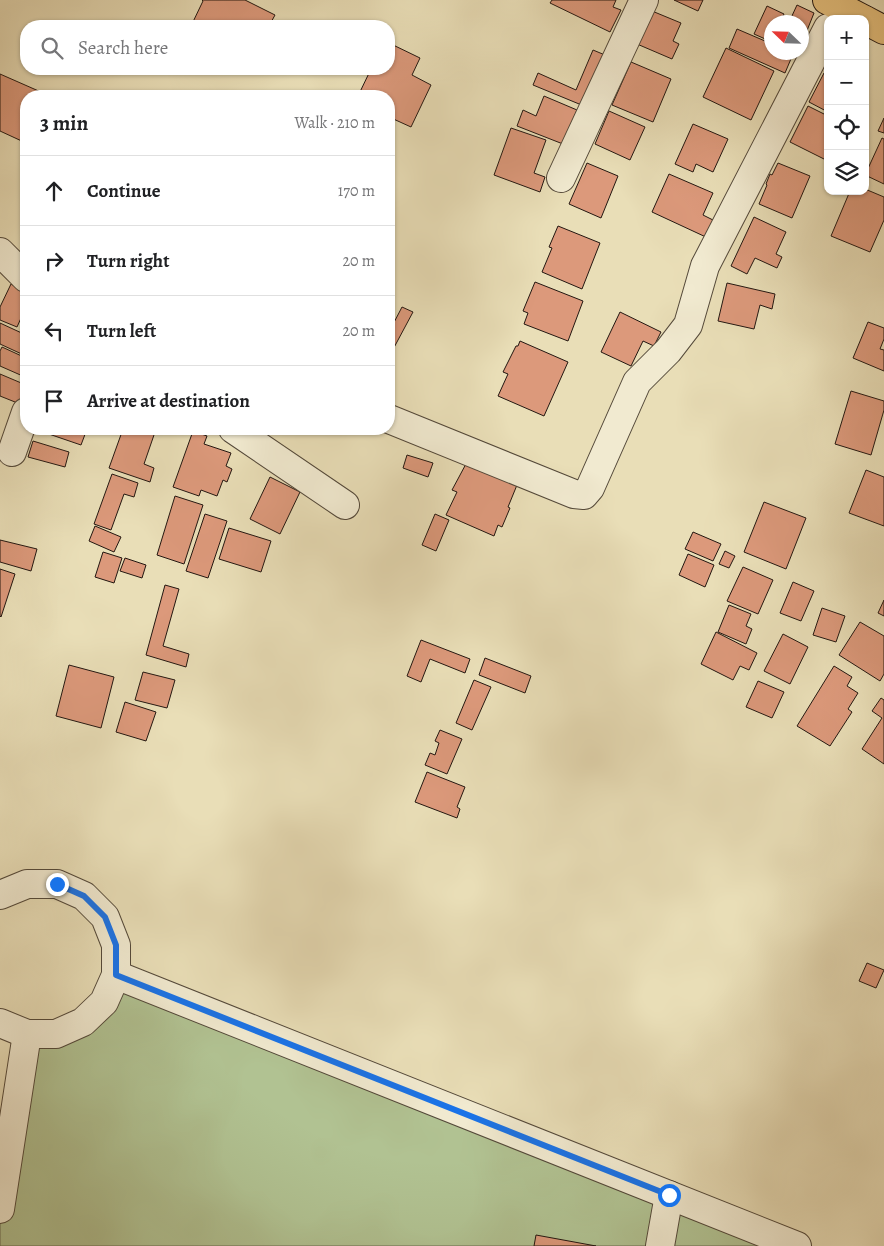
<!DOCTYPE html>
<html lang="en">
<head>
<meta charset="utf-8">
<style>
	body { margin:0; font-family:Alegreya,serif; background:#f2f2f2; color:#202124 }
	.controls { position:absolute; right:15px; top:15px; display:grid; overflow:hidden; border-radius:10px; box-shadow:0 1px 4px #0004 }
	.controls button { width:45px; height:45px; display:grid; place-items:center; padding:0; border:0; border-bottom:1px solid #e0e0e0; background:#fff; color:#202124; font:25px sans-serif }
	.compass { position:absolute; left:764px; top:15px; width:45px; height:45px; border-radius:50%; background:#fff; box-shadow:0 1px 4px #0004; rotate:293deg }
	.stop { position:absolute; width:15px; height:15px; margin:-11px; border:4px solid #1a73e8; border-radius:50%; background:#fff }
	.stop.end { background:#1a73e8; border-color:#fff; box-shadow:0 1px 5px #0008 }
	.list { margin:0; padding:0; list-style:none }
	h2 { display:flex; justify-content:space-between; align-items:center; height:65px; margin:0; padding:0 20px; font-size:21px }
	h2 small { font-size:16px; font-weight:400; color:#757577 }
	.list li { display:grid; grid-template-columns:32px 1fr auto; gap:15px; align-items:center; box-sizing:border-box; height:70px; padding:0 20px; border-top:1px solid #e0e0e0 }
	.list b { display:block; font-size:19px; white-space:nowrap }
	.list em { font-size:16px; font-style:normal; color:#757577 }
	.icon { flex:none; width:28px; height:28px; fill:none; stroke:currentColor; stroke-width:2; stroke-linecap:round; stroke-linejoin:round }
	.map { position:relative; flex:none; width:884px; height:1246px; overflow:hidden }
	.search { position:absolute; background:#fff; box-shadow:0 1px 4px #0004; left:20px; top:20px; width:375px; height:55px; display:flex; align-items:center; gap:12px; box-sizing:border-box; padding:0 18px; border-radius:20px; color:#757577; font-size:19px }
	.panel { position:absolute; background:#fff; box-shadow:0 1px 4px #0004; left:20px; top:90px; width:375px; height:345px; border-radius:20px }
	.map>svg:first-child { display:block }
</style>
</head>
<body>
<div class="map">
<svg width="884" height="1246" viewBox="0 0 884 1246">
	<rect width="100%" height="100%" fill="#e9deb7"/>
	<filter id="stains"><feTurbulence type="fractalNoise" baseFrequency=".004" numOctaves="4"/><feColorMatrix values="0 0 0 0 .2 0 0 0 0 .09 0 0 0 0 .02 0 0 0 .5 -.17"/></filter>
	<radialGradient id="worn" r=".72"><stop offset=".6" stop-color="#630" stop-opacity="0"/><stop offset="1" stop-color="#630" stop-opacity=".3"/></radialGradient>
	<!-- green -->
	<polygon fill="#b1c292" stroke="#6a6c52" points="116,975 797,1246 0,1246 0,1209 27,1034 56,1034"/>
	<!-- building -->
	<g fill="#dc997b" stroke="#231711">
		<polygon points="202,0 245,0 275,15 269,26 191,26 203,1"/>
		<polygon points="552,0 616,0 613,7 621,10 610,32 550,3"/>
		<polygon points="674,0 703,0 698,11"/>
		<polygon points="797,5 814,13 804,38 802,38 802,22 791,18"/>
		<polygon points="767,6 784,14 780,22 772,22 772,42 754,34"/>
		<polygon points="652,11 681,23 673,41 679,44 672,59 637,44"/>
		<polygon points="737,29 772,44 772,52 790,52 793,54 785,73 729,48"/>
		<polygon points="389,43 420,58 412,75 431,85 411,127 389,117 389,96 358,96 371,69 389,69"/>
		<polygon points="726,48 774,71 751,120 703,97"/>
		<polygon points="593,50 605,55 584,106 533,85 538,73 576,90"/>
		<polygon points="631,62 671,79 653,122 612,105"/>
		<polygon points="824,73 828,75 828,112 809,102"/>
		<polygon points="0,74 50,96 26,96 26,143 0,131"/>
		<polygon points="544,96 577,110 563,144 517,126 523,110 536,116"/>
		<polygon points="808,106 828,116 828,161 790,142"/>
		<polygon points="609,111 645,127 630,160 595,144"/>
		<polygon points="884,118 884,133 878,131"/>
		<polygon points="693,124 728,139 713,172 696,164 693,172 675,164"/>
		<polygon points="511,128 546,140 534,173 545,177 540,192 494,175"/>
		<polygon points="882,138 884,139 884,184 865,175"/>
		<polygon points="587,163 618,176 601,218 569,204"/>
		<polygon points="778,163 810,176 792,218 759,204 767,185 766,184 770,174 772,175"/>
		<polygon points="669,174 713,193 703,215 715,221 708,238 652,212"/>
		<polygon points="865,189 884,197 884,220 870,252 831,236 850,191 865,191"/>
		<polygon points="754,217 786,232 776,254 782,257 777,268 755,258 747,274 731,266"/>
		<polygon points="558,226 600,243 582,289 542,272 552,248 549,247"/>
		<polygon points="535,282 583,301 568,341 524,324 528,313 523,311"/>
		<polygon points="727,283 775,294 772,309 760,305 754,329 718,321"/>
		<polygon points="11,284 26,292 26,307 17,327 0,320 0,307"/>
		<polygon points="402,307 413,312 390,355 389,354 389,332"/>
		<polygon points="620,312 661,332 654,346 643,341 631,366 601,352"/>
		<polygon points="868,322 884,328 884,339 880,349 884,350 884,371 853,358"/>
		<polygon points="0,323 26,335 26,356 0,344"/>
		<polygon points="520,341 568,362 544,416 498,396 508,374 503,372 516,346 518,346"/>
		<polygon points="2,347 26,358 25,377 0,366 0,351"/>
		<polygon points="0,374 26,385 26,390 20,404 0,396"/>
		<polygon points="851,391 884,401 884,410 871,455 835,444"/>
		<polygon points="44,429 87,429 81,445 43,432"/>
		<polygon points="123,429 145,429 155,432 144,464 154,468 150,482 109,468"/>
		<polygon points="193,431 207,436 204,444 231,453 226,466 232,469 227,482 223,480 217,496 201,490 199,496 173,487"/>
		<polygon points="33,441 69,452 65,467 28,457"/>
		<polygon points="407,455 433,463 428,477 403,468"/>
		<polygon points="467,462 517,485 508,507 510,508 502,527 498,525 494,536 446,515 457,492 452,490"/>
		<polygon points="866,470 884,477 884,526 849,513"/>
		<polygon points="112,474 138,483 134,497 124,494 111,530 94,524"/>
		<polygon points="270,477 300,492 280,534 250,519"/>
		<polygon points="175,496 203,505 184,564 157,555"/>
		<polygon points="764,502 806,518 786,569 744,552"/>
		<polygon points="205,514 227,521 208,578 186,571"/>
		<polygon points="435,514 449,520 436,551 422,545"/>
		<polygon points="95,526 121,537 114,552 89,541"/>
		<polygon points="229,528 271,541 261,572 219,559"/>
		<polygon points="693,532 721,544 713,561 685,549"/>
		<polygon points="0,540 37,549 31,571 0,562"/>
		<polygon points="725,551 735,556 729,568 719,564"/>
		<polygon points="103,552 122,558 114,583 95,577"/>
		<polygon points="688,554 714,565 705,587 679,575"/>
		<polygon points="125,558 146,565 142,578 120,571"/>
		<polygon points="743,567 773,580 758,614 727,601"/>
		<polygon points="0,569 15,574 1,617 0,616"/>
		<polygon points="793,582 814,591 801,621 780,613"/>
		<polygon points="165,585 179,589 163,646 189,654 186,667 146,655"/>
		<polygon points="884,600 884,616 878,613"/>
		<polygon points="729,605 751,614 746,626 752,629 746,644 718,632"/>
		<polygon points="822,608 845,616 836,642 813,635"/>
		<polygon points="860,622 884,636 884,674 880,681 839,655"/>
		<polygon points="716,632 757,653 749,670 740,666 733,680 701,664"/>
		<polygon points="783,634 808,647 790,684 764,671"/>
		<polygon points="421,640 470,659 465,673 430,659 421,682 407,676"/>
		<polygon points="485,658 531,676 525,693 479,675"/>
		<polygon points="69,665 114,677 101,728 56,716"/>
		<polygon points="834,666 852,677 847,686 858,693 848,709 852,712 830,746 797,726"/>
		<polygon points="143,672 175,680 167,708 135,700"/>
		<polygon points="474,680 491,687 472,730 456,723"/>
		<polygon points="758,681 784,692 772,718 746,707"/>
		<polygon points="881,698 884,700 884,764 862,749 882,718 872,711"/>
		<polygon points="125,702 156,712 146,741 116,732"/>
		<polygon points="440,730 462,739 447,774 425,765 430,753 435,755 439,743 435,741"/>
		<polygon points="427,772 465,787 457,807 460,809 457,818 415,802"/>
		<polygon points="867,963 884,970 876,988 859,981"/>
		<polygon points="536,1235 596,1246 534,1246"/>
	</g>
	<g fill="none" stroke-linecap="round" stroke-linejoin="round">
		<defs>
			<g id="minor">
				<polyline points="561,178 644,0"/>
				<polyline points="0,252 26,278"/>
				<polyline points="389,419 574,494 584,495 590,488 637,382 668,351 688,325 705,266 828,28"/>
				<polyline points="233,429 345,505"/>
				<polyline points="12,452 26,412"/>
				<polyline points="0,895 27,884 57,884 84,896 105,917 116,945 116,975 104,1002 83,1022 56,1034 27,1034 0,1023"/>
				<polyline points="116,975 797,1246"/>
				<polyline points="0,1209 27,1034"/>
				<polyline points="660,1246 669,1195"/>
			</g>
			<g id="major">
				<polyline points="827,0 863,19"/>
				<polyline points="865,20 884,30"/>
			</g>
		</defs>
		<!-- minor casing -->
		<use href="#minor" stroke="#54493a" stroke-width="30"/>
		<!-- major casing -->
		<use href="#major" stroke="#231711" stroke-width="30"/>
		<!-- minor -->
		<use href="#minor" stroke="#f1ead0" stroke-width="28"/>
		<!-- major -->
		<use href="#major" stroke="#e4bf7c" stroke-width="28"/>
	</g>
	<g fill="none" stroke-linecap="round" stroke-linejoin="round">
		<!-- route -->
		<polyline stroke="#1a73e8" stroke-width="6" points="57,884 84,896 105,917 116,945 116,975 669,1195"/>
	</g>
	<rect width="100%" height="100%" filter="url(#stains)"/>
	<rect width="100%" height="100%" fill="url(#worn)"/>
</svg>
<div class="controls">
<button>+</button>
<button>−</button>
<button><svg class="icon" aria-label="locate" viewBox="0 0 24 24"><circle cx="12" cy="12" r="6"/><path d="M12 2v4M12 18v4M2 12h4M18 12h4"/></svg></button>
<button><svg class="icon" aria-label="layers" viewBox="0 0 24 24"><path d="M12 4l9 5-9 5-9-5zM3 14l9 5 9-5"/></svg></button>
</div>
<svg class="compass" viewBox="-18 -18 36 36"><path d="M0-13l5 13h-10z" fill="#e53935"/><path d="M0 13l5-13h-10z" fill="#757577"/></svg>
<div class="stop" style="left:669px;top:1195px"></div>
<div class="stop end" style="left:57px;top:884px"></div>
<div class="search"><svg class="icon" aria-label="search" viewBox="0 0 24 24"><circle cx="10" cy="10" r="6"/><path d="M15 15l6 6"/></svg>Search here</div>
<section class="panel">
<h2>3 min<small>Walk · 210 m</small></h2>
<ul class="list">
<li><svg class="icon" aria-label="ahead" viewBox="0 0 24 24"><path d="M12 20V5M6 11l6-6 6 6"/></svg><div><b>Continue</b></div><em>170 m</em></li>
<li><svg class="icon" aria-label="right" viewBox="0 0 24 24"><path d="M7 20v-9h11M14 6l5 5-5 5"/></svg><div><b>Turn right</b></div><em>20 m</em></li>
<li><svg class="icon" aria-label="left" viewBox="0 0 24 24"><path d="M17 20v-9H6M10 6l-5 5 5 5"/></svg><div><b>Turn left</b></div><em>20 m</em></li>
<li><svg class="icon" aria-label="arrive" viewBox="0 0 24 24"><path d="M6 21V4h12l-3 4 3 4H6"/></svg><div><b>Arrive at destination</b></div></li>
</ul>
</section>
</div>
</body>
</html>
